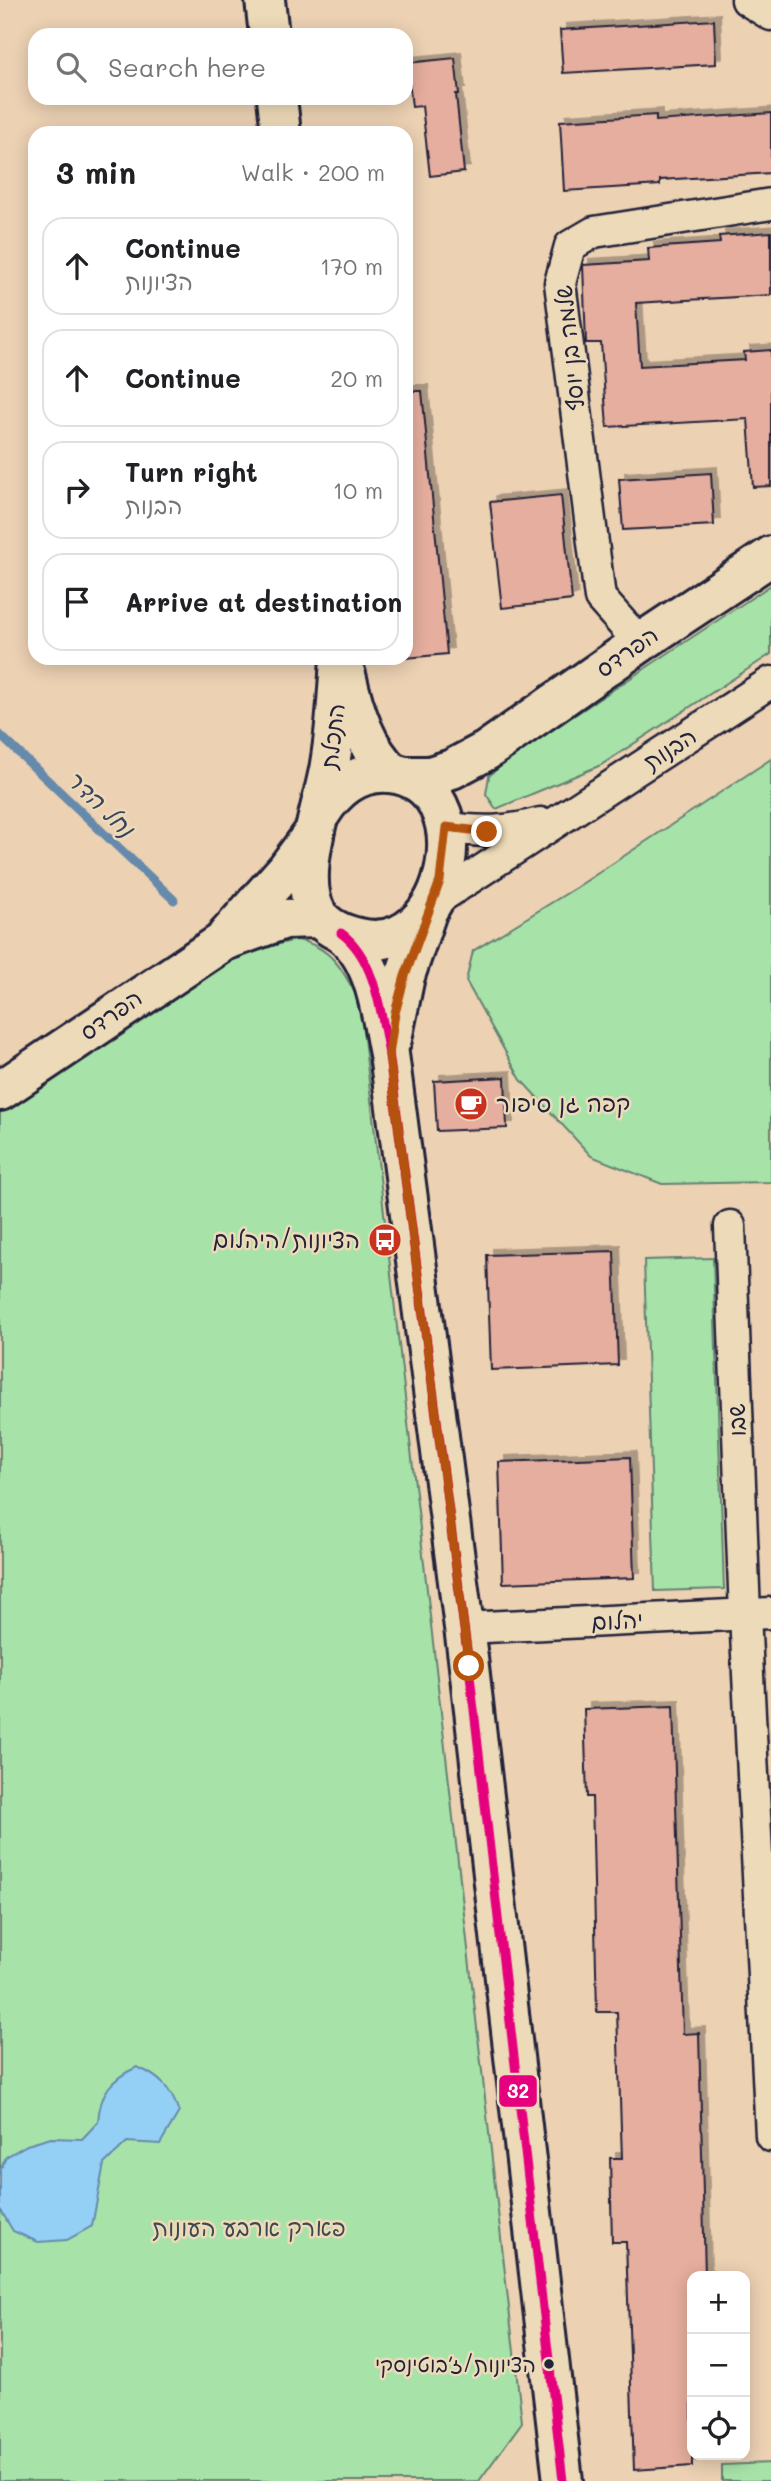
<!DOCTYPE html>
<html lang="en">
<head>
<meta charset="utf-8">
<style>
	body { margin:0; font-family:Mali,"Playpen Sans Hebrew",sans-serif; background:#f6f6f6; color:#202124 }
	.controls { position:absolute; right:21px; bottom:21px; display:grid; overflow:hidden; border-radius:14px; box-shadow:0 4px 18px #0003 }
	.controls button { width:63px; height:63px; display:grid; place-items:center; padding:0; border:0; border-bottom:2px solid #e0e0e0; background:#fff; color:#202124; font:35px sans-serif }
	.stop { position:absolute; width:21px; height:21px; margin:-16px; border:5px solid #b45309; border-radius:50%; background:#fff }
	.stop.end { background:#b45309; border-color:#fff; box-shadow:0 2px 7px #0008 }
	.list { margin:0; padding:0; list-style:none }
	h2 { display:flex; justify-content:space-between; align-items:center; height:91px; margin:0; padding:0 28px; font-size:30px }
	h2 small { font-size:23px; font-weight:400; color:#757577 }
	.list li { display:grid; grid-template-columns:46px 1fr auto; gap:21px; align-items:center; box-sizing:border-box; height:98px; margin:0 14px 14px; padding:0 14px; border:2px solid #e0e0e0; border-radius:21px }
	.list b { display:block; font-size:26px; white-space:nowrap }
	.list p { margin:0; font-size:23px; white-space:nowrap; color:#757577 }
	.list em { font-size:23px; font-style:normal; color:#757577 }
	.icon { flex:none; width:38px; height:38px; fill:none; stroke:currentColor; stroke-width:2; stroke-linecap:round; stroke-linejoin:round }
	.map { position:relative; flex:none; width:771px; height:2481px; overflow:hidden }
	.search { position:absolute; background:#fff; box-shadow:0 4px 18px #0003; left:28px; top:28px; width:385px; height:77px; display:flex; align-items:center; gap:18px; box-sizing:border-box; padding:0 24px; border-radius:21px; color:#757577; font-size:26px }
	.panel { position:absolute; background:#fff; box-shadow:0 4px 18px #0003; left:28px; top:126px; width:385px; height:539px; border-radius:21px }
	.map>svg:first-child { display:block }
</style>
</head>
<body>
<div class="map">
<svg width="771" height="2481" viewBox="0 0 771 2481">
	<defs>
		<filter id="shadow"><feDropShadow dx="6" dy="-6" stdDeviation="0" flood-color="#0004"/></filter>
	</defs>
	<rect width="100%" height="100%" fill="#ecd1b3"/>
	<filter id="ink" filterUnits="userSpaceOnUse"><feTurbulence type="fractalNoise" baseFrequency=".0143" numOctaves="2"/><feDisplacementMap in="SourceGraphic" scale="14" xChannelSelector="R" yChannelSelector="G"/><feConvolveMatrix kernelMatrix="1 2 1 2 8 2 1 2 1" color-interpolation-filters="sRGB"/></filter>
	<g filter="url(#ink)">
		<!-- green -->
		<g fill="#a7e3a9" stroke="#648272" stroke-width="2">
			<polygon points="771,585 771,654 601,765 496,809 486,794 489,776 507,760"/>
			<polygon points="771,759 771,1182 662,1184 591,1156 521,1080 466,981 473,951 577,887"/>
			<path d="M297,940c35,6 48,33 63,63l162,1419 -43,59h-479v-1370c85,-59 194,-152 297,-171z"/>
			<polygon points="713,1258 724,1589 655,1591 644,1260"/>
			<polygon points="771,2463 771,2481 722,2481 722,2465"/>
		</g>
		<!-- water -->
		<path fill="#94d0f5" stroke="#668aab" stroke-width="2" d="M137,2067c24,10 34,22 42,45l-19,32 -33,-2 -23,22 -12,62 -25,14 -29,2 -25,-11 -13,-22v-38l6,-14 21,-12 24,-7 31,1 16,-17c2,-30 13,-43 39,-55z"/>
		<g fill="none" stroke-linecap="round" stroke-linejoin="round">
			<!-- stream -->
			<polyline stroke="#668aab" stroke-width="9" points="0,735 174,900"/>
		</g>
		<!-- building -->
		<g fill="#e6ae9e" stroke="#22223b" stroke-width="2" filter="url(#shadow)">
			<polygon points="714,20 716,64 563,73 560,30"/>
			<polygon points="455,58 459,94 456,94 464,172 430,176 422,106 412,107 407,63"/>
			<polygon points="771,113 771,173 660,180 660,185 564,191 560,121 656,115 656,121"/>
			<polygon points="771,232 771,295 636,303 640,366 745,360 744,352 771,350 771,486 753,487 748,419 607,427 601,343 586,343 583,265 649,261 648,248 720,243 719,236"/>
			<polygon points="406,391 422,391 447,654 406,658"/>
			<polygon points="711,473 714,525 623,530 619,479"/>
			<polygon points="561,495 572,600 502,608 490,502"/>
			<polygon points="505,1077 507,1128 437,1131 434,1081"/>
			<polygon points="614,1251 618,1365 491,1370 487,1255"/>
			<polygon points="630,1457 634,1578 503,1583 499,1462"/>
			<polygon points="673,1706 683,2034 699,2033 705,2276 692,2276 692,2466 634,2470 626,2242 612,2242 610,2158 622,2158 617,2012 597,2012 592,1797 587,1797 584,1709"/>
		</g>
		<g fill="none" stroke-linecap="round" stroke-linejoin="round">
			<defs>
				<g id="street">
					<polyline points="747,0 771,15"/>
					<polyline points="640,643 600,598 560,283 570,246 594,232 771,204"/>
					<path d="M446,827c34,6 62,5 94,-4"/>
					<polyline points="435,901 771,682"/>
					<polyline points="730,1226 745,1614 771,2136"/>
					<polyline points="464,1628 771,1613"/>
				</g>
				<g id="secondary">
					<polyline points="265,0 269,35"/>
					<polyline points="277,98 281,133"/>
					<path d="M346,675c8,35 20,74 46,98"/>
					<polyline points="405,776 430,776 452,769 486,751 640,643 771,556"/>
					<path d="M321,813c16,-26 38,-43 69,-40 95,9 62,187 -31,165 -14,-3 -32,-10 -41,-23 -24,-36 6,-111 12,-151 6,-35 8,-71 10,-106"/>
					<path d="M341,933c35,25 40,82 48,121l79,604 95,823"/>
					<polyline points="227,936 286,870 314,832"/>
					<polyline points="392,1039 405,976 427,912"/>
					<polyline points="0,1091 224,941 285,919 319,918"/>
				</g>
			</defs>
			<!-- street casing -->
			<use href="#street" stroke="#22223b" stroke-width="35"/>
			<!-- secondary casing -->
			<use href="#secondary" stroke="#22223b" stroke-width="44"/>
			<!-- street -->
			<use href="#street" stroke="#eddab8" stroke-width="30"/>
			<!-- secondary -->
			<use href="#secondary" stroke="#eddab8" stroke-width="38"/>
			<defs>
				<path id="bus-1" d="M341,933c35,25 40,82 48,121l79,604 95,823"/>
			</defs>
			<!-- bus-1 casing -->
			<use href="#bus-1" stroke="#eddab8" stroke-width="14"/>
			<!-- bus-1 -->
			<use href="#bus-1" stroke="#e5007d" stroke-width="9"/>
		</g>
	</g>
	<g fill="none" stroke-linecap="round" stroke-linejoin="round" filter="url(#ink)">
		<!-- route -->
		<polyline stroke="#b45309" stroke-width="9" points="469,1666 389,1055 395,1013 405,976 440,881 446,827 487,832"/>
	</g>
	<!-- icons -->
	<defs>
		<symbol id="cafe-disc" viewBox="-11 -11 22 22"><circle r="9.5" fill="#c8321e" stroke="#eddab8"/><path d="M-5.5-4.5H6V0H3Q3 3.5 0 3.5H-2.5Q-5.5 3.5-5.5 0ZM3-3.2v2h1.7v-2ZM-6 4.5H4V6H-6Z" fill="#fff"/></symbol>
		<symbol id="bus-disc" viewBox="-11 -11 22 22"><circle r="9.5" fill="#c8321e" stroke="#eddab8"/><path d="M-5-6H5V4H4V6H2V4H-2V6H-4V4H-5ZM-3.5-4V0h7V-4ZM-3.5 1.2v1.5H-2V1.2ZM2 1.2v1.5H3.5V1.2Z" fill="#fff"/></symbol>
	</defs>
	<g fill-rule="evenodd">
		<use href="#cafe-disc" x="452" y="1085" width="38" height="38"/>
		<use href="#bus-disc" x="366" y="1221" width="38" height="38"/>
	</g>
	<!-- markers -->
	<circle fill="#22223b" stroke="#eddab8" stroke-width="2.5" cx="549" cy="2364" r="6"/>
	<g text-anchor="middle" stroke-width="5" stroke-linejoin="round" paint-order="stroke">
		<!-- bus labels -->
		<g font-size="21" fill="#22223b" stroke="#eddab8" text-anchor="end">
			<text x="536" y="2372">הציונות/ז׳בוטינסקי</text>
		</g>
		<!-- street labels -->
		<g font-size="23" fill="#22223b" stroke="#eddab8">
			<text transform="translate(570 348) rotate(-96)" y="8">שלמה בן יוסף</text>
			<text transform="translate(627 652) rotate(-35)" y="8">הפרדס</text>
			<text transform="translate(333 736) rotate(-83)" y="8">התכלת</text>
			<text transform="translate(670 749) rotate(-33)" y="8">הבנות</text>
			<text transform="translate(111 1015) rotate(-35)" y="8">הפרדס</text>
			<text transform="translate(737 1420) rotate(-92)" y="8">שבו</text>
			<text transform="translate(617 1621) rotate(-3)" y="8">יהלום</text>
		</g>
		<!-- poi labels -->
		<g font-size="23" fill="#22223b" stroke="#eddab8" text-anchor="start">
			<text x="496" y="1112">קפה גן סיפור</text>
			<text x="360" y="1248" text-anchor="end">הציונות/היהלום</text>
		</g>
		<!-- park labels -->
		<g font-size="23" fill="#3d4951" stroke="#eddab8">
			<text x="249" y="2236">פארק ארבע העונות</text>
		</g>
		<!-- water labels -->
		<g font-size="24" font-style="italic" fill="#394560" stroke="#eddab8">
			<text transform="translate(100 804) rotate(44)" y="8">נחל הדר</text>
		</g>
	</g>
	<rect stroke="#eddab8" stroke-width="2.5" x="498" y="2074" width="40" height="34" rx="7" fill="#e5007d"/>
	<g font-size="19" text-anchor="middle" font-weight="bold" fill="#fff">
		<text x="518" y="2098">32</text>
	</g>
</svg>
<div class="controls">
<button>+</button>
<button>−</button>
<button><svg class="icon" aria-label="locate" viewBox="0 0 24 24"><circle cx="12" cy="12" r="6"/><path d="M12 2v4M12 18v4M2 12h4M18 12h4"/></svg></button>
</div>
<div class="stop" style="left:469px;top:1666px"></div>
<div class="stop end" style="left:487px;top:832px"></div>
<div class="search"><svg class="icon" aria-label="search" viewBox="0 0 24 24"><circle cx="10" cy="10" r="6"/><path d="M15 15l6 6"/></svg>Search here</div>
<section class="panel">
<h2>3 min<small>Walk · 200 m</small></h2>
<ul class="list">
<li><svg class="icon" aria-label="ahead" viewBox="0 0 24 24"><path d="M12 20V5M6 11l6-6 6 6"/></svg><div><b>Continue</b><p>הציונות</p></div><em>170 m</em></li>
<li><svg class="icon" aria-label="ahead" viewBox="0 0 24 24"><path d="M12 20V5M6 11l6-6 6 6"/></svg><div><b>Continue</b></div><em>20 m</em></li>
<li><svg class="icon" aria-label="right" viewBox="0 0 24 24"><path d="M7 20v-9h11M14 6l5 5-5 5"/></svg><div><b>Turn right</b><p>הבנות</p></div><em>10 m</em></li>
<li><svg class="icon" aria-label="arrive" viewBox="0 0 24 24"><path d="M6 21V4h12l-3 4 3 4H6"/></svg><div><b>Arrive at destination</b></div></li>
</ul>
</section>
</div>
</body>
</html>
